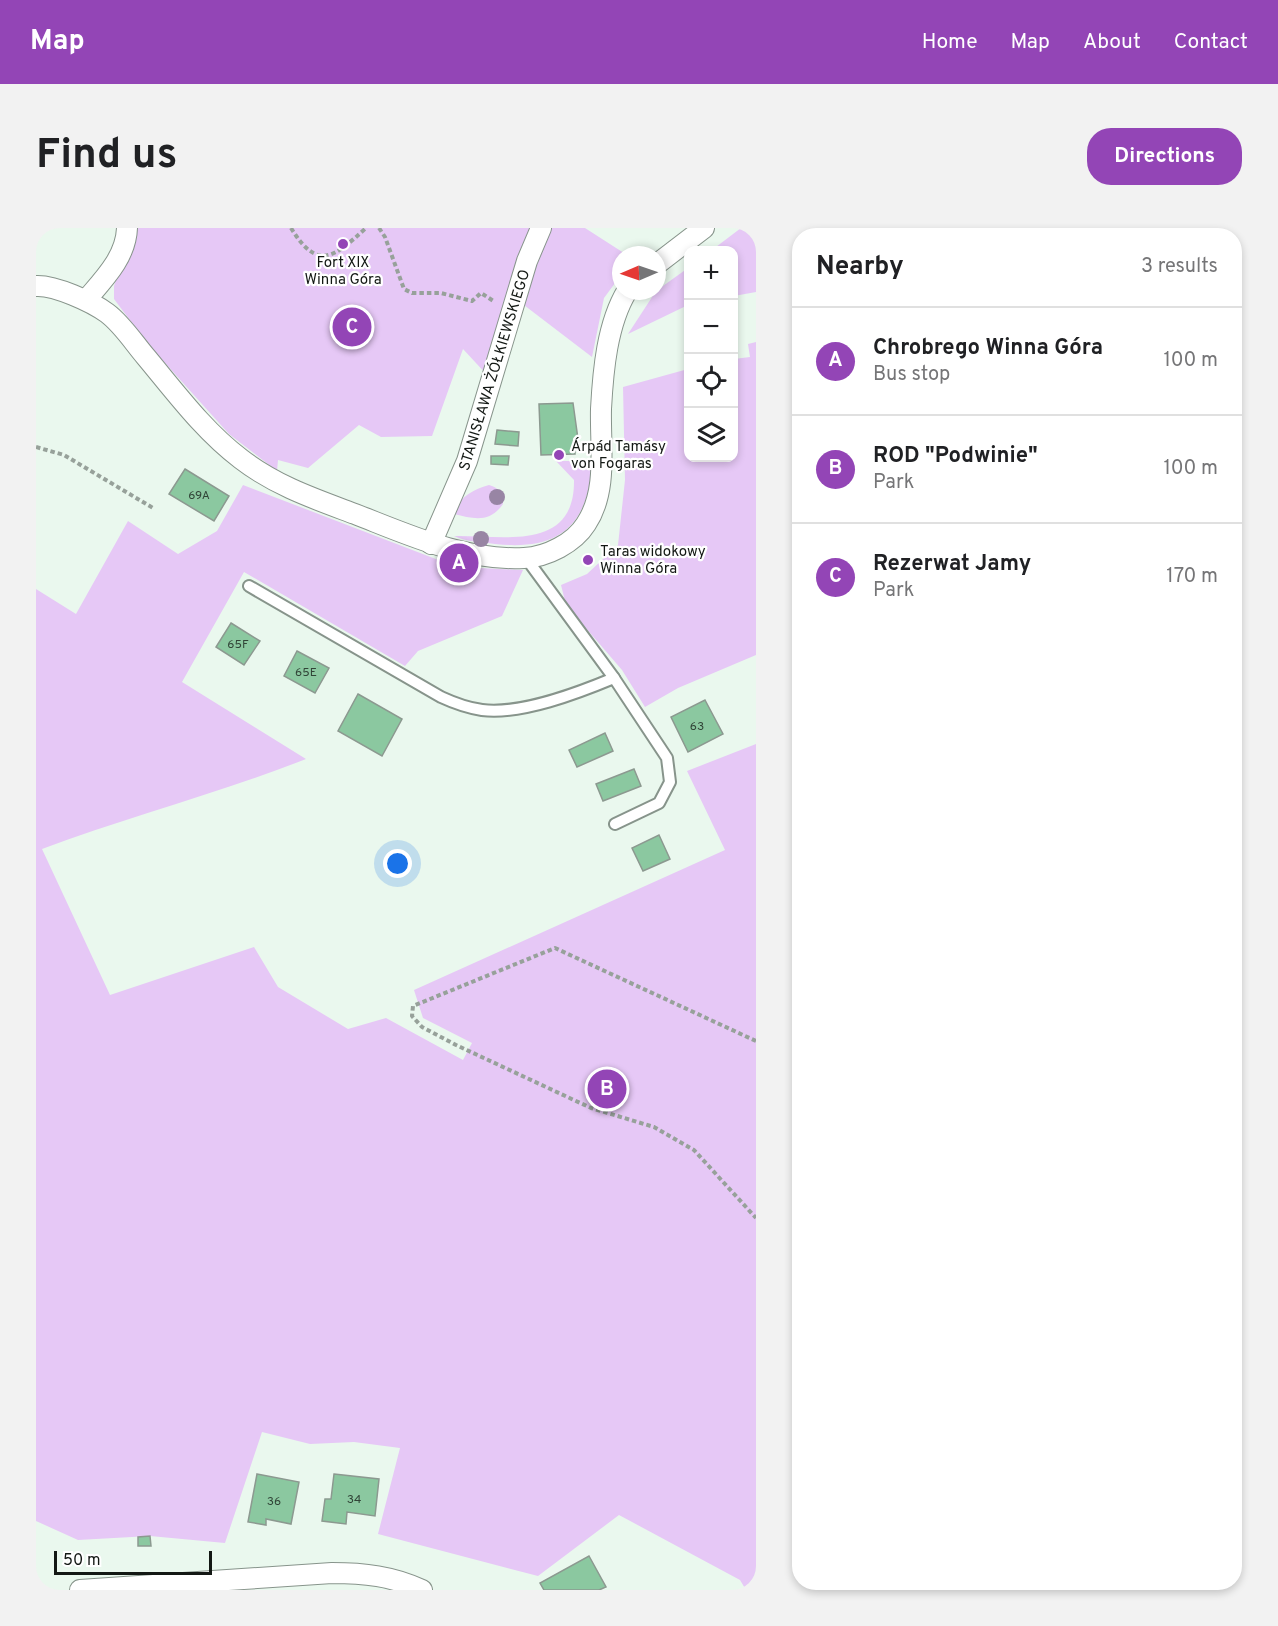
<!DOCTYPE html>
<html lang="en">
<head>
<meta charset="utf-8">
<style>
	body { margin:0; font-family:Overpass,sans-serif; background:#f2f2f2; color:#202124 }
	.controls { position:absolute; right:18px; top:18px; display:grid; overflow:hidden; border-radius:12px; box-shadow:0 3px 9px #0003 }
	.controls button { width:54px; height:54px; display:grid; place-items:center; padding:0; border:0; border-bottom:2px solid #e0e0e0; background:#fff; color:#202124; font:30px sans-serif }
	.compass { position:absolute; left:576px; top:18px; width:54px; height:54px; border-radius:50%; background:#fff; box-shadow:0 3px 9px #0003; rotate:268deg }
	.scale { position:absolute; left:18px; bottom:15px; width:158px; box-sizing:border-box; padding-left:6px; border:3px solid #131814; border-top:0; font-size:16px; line-height:21px; white-space:nowrap; color:#131814; -webkit-text-stroke:4px #fff; paint-order:stroke }
	.you { position:absolute; left:362px; top:636px; width:21px; height:21px; margin:-15px; border:4px solid #fff; border-radius:50%; background:#1a73e8; box-shadow:0 0 0 9px #1a73e833 }
	.badge { display:grid; place-items:center; width:39px; height:39px; border-radius:50%; background:#9345b6; color:#fff; font-size:20px; font-weight:700 }
	.pin { position:absolute; translate:-50% -50%; border:3px solid #fff; box-shadow:0 2px 6px #0006 }
	.list { margin:0; padding:0; list-style:none }
	h2 { display:flex; justify-content:space-between; align-items:center; height:78px; margin:0; padding:0 24px; font-size:26px }
	h2 small { font-size:20px; font-weight:400; color:#757577 }
	.list li { display:grid; grid-template-columns:39px 1fr auto; gap:18px; align-items:center; box-sizing:border-box; height:108px; padding:0 24px; border-top:2px solid #e0e0e0 }
	.list b { display:block; font-size:22px; white-space:nowrap }
	.list p { margin:0; font-size:20px; white-space:nowrap; color:#757577 }
	.list em { font-size:20px; font-style:normal; color:#757577 }
	.icon { flex:none; width:33px; height:33px; fill:none; stroke:currentColor; stroke-width:2; stroke-linecap:round; stroke-linejoin:round }
	.map { position:relative; flex:none; width:720px; height:1362px; overflow:hidden; border-radius:24px }
	header { display:flex; align-items:center; gap:36px; box-sizing:border-box; height:84px; padding:0 30px; background:#9345b6; color:#fff }
	header strong { font-size:28px }
	nav { display:flex; gap:33px; margin-inline-start:auto; font-size:21px }
	.intro { display:flex; align-items:center; justify-content:space-between; box-sizing:border-box; height:144px; padding:0 36px }
	h1 { margin:0; font-size:42px }
	.button { padding:15px 27px; border-radius:24px; background:#9345b6; color:#fff; font-size:21px; font-weight:700 }
	main { display:flex; gap:36px; padding:0 36px }
	aside { flex:1; background:#fff; border-radius:24px; box-shadow:0 3px 9px #0003 }
	.map>svg:first-child { display:block }
</style>
</head>
<body>
<header>
<strong>Map</strong>
<nav><a>Home</a><a>Map</a><a>About</a><a>Contact</a></nav>
</header>
<div class="intro"><h1>Find us</h1><a class="button">Directions</a></div>
<main>
<div class="map">
<svg width="720" height="1362" viewBox="0 0 720 1362">
	<rect width="100%" height="100%" fill="#eaf8ee"/>
	<!-- green -->
	<g fill="#e6c8f6">
		<polygon points="98,0 495,0 452,148 427,121 396,208 345,209 323,197 272,240 242,232 241,243 193,206 111,115 78,71 78,58"/>
		<polygon points="511,0 549,0 591,27 585,27 585,47 568,70 556,129 484,74"/>
		<polygon points="705,0 720,0 720,64 698,68 698,22 676,22"/>
		<polygon points="652,40 652,77 592,106 620,63"/>
		<polygon points="720,114 720,427 642,460 609,479 586,442 530,377 525,357 551,346 582,317 589,252 587,159 652,141 652,230 698,230 698,131 714,129 712,116"/>
		<path d="M520,233h36c-3,65 -33,90 -97,83 -14,-2 -28,-2 -41,-8 48,-1 121,17 120,-56z"/>
		<path d="M207,257l198,76 39,7 43,2 -21,46 -84,35 -13,15 -161,-94 -62,110 124,77c-86,34 -176,57 -264,90l68,146 144,-48 24,40 70,42 38,-11 77,42 9,-17 -49,-25 -9,-28 311,-140 -38,-79 69,-27v846h-10l-6,-10 -121,-65 -81,61 -160,-42 22,-86 -46,-6 -44,2 -48,-12 -37,111 -75,-7 -72,4 -42,-19v-932l40,25 52,-93 50,33 39,-23z"/>
		<path d="M453,257c11,3 12,8 14,19 -13,19 -29,15 -49,10 5,-17 18,-24 35,-29z"/>
	</g>
	<!-- building -->
	<g fill="#8bc8a0" stroke="#8c9990" stroke-width="1.5">
		<polygon points="537,175 542,211 539,211 539,226 505,227 503,176"/>
		<polygon points="461,202 483,204 482,218 459,216"/>
		<polygon points="455,228 473,228 472,237 455,236"/>
		<polygon points="149,241 193,268 178,293 133,266"/>
		<polygon points="195,395 224,413 208,437 180,419"/>
		<polygon points="261,423 293,440 279,465 248,448"/>
		<polygon points="322,466 366,491 346,528 302,503"/>
		<polygon points="669,472 687,506 652,524 635,489"/>
		<polygon points="569,505 577,523 541,539 533,522"/>
		<polygon points="598,541 605,558 567,573 560,556"/>
		<polygon points="623,607 634,631 607,643 596,620"/>
		<polygon points="221,1246 263,1254 255,1296 230,1291 230,1297 212,1294"/>
		<polygon points="298,1246 343,1251 339,1288 311,1284 310,1296 286,1293 289,1271 295,1271"/>
		<polygon points="114,1308 115,1318 102,1318 102,1309"/>
		<polygon points="553,1328 570,1359 563,1362 508,1362 504,1355"/>
	</g>
	<g fill="none" stroke-linecap="round" stroke-linejoin="round">
		<defs>
			<g id="service">
				<polyline points="490,330 578,450 631,530 634,554 623,575 579,596"/>
				<path d="M213,358l192,111c13,6 27,11 41,13 39,5 96,-17 132,-32"/>
			</g>
			<g id="minor">
				<polyline points="621,36 668,0"/>
				<path d="M0,58c19,-1 56,16 71,27 15,11 27,30 39,44 30,36 58,74 95,102 35,27 74,40 114,55 54,21 110,47 169,44 23,-1 50,-15 62,-34 22,-33 14,-77 15,-115 2,-38 6,-85 26,-118"/>
				<path d="M50,72c18,-21 40,-43 41,-72"/>
				<polyline points="395,316 431,233 491,33 505,0"/>
				<path d="M44,1362l252,-17c31,0 61,3 90,17"/>
			</g>
		</defs>
		<!-- service casing -->
		<use href="#service" stroke="#87948b" stroke-width="14"/>
		<!-- minor casing -->
		<use href="#minor" stroke="#87948b" stroke-width="22"/>
		<!-- path -->
		<g stroke="#97a19a" stroke-width="4" stroke-dasharray="4.5 3" stroke-linecap="butt">
			<path d="M255,0c27,44 43,29 75,0"/>
			<polyline points="343,0 349,9 368,61 376,65 405,65 436,73 445,65 459,74"/>
			<polyline points="0,219 28,227 117,280"/>
			<polyline points="720,813 519,720 377,778 376,788 386,799 420,817 555,880 618,899 658,922 720,990"/>
		</g>
		<!-- service -->
		<use href="#service" stroke="#fff" stroke-width="10"/>
		<!-- minor -->
		<use href="#minor" stroke="#fff" stroke-width="20"/>
	</g>
	<!-- trees -->
	<g fill="#9885a4">
		<circle cx="461" cy="269" r="8"/>
		<circle cx="445" cy="311" r="8"/>
	</g>
	<!-- markers -->
	<g fill="#9345b6" stroke="#fff" stroke-width="2">
		<circle cx="307" cy="16" r="6"/>
		<circle cx="523" cy="227" r="6"/>
		<circle cx="552" cy="332" r="6"/>
	</g>
	<g text-anchor="middle" stroke-width="4.5" stroke-linejoin="round" paint-order="stroke">
		<!-- number labels -->
		<g font-size="12" fill="#314437">
			<text x="163" y="271">69A</text>
			<text x="202" y="420">65F</text>
			<text x="270" y="448">65E</text>
			<text x="661" y="502">63</text>
			<text x="318" y="1275">34</text>
			<text x="238" y="1277">36</text>
		</g>
		<!-- poi labels -->
		<g font-size="15" fill="#131814" stroke="#fff" text-anchor="start">
			<text x="307" y="39" text-anchor="middle">Fort XIX<tspan x="307" dy="17">Winna Góra</tspan></text>
			<text x="535" y="223">Árpád Tamásy<tspan x="535" dy="17">von Fogaras</tspan></text>
			<text x="564" y="328">Taras widokowy<tspan x="564" dy="17">Winna Góra</tspan></text>
		</g>
		<!-- street labels -->
		<g font-size="15" fill="#131814" stroke="#fff">
			<text transform="translate(458 142) rotate(-73)" y="5">STANISŁAWA ŻÓŁKIEWSKIEGO</text>
		</g>
	</g>
</svg>
<div class="controls">
<button>+</button>
<button>−</button>
<button><svg class="icon" aria-label="locate" viewBox="0 0 24 24"><circle cx="12" cy="12" r="6"/><path d="M12 2v4M12 18v4M2 12h4M18 12h4"/></svg></button>
<button><svg class="icon" aria-label="layers" viewBox="0 0 24 24"><path d="M12 4l9 5-9 5-9-5zM3 14l9 5 9-5"/></svg></button>
</div>
<svg class="compass" viewBox="-18 -18 36 36"><path d="M0-13l5 13h-10z" fill="#e53935"/><path d="M0 13l5-13h-10z" fill="#757577"/></svg>
<div class="scale">50 m</div>
<div class="you"></div>
<div class="pin badge" style="left:423px;top:335px">A</div>
<div class="pin badge" style="left:571px;top:861px">B</div>
<div class="pin badge" style="left:316px;top:99px">C</div>
</div>
<aside>
<h2>Nearby<small>3 results</small></h2>
<ul class="list">
<li><span class="badge">A</span><div><b>Chrobrego Winna Góra</b><p>Bus stop</p></div><em>100 m</em></li>
<li><span class="badge">B</span><div><b>ROD &quot;Podwinie&quot;</b><p>Park</p></div><em>100 m</em></li>
<li><span class="badge">C</span><div><b>Rezerwat Jamy</b><p>Park</p></div><em>170 m</em></li>
</ul>
</aside>
</main>
</body>
</html>
